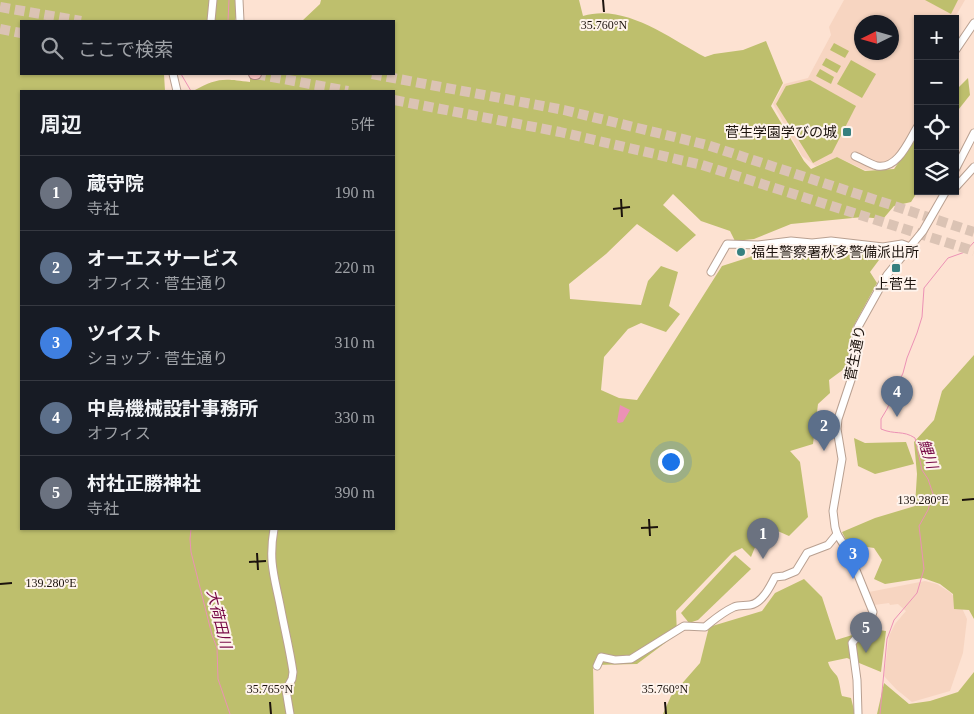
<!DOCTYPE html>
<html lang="ja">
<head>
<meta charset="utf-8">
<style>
	body { margin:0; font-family:"Times New Roman","Noto Sans JP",serif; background:#242831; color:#f1f3f6 }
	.controls { position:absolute; right:15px; top:15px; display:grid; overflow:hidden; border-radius:0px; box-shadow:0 1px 4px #0004 }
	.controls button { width:45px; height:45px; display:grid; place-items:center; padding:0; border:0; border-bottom:1px solid #363941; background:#171b24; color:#f1f3f6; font:25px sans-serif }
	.compass { position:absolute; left:854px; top:15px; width:45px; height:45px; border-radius:50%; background:#171b24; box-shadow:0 1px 4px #0004; rotate:265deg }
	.you { position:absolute; left:670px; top:461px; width:18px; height:18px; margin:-12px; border:4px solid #fff; border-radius:50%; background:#1a73e8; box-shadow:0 0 0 8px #1a73e833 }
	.badge { display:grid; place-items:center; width:32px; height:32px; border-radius:50%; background:#378080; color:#fff; font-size:16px; font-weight:700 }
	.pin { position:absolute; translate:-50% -41px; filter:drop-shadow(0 1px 2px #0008) }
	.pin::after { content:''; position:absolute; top:26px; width:18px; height:15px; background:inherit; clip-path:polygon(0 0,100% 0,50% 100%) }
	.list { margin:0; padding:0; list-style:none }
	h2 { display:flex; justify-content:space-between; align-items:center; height:65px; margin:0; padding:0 20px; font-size:21px }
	h2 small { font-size:16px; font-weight:400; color:#9ea1a6 }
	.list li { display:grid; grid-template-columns:32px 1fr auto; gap:15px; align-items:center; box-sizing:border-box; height:75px; padding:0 20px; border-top:1px solid #363941 }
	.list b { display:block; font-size:19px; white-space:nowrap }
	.list p { margin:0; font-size:16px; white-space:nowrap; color:#9ea1a6 }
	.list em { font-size:16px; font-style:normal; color:#9ea1a6 }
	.icon { flex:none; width:28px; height:28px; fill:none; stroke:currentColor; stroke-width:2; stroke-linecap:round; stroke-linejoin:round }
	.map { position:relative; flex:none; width:974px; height:714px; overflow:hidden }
	.search { position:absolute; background:#171b24; box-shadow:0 1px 4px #0004; left:20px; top:20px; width:375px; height:55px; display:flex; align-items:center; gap:12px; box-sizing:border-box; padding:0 18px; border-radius:0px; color:#9ea1a6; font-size:19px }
	.panel { position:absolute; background:#171b24; box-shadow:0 1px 4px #0004; left:20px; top:90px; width:375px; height:440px; border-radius:0px }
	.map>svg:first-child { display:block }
</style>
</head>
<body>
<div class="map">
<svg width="974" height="714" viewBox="0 0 974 714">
	<rect width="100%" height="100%" fill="#fde2d2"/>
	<!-- built -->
	<g fill="#f7d5c1" fill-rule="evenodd">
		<path d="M844,0h121l-11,19h-36v121l-4,-2 -21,30 -28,2 -28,-13 -21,9 -14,-10 -29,-52 11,-20 24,-6 23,-43 -2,-8zM862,22h30v30h-30z"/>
		<polygon points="955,34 959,52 959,84 955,90"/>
		<polygon points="925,581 937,584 951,593 961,606 967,619 963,653 950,691 912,702 896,689 884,676 889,636 895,624 906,611 898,604 890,605 889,603 874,605 869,592"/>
	</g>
	<!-- green -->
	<g fill="#bebf6d">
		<path d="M0,0h238v9l-3,12h-214v53h143l1,17h-144v438h373v-438h-201c24,-13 29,-13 57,-9v-8h144v-53h-92l18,-17 1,-4h258l4,16c42,-13 86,22 122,41l9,-3 29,-4 23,-9 17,42 -12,23 33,55 7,8 26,-12 28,14 29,-2 19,-27h5v49l-7,11 -17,4 -11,13 -20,-2 -72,7 -37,15 -19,2 -5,-10 -29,-10 -28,-27 -10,11 33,30 -19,17 -40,-28 -31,30 -37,30 1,15 71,6 7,-24 13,-15 17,6 -9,34 11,8 -14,18 -25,-9 -13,6 -24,28 -3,33 18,8 18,2 85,-134 28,-9 8,-6 36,-5 11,-7 61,4 16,13 -12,16 7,11 -25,46 -4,37 -19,14 1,13 -12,11 -5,40 -23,7 10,11 8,55 -19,19 -25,-11 -13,32 -9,-9 -10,5 -56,58 1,23 -40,30 -44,1 1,49h-594z"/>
		<polygon points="925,0 958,0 951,14"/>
		<polygon points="834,43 849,51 845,58 830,50"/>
		<polygon points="826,58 841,66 837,73 822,65"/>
		<polygon points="851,60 876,74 862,98 837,84"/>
		<polygon points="820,69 834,77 831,84 816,76"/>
		<polygon points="968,78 970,95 955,114 955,91"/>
		<polygon points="810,80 856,106 832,153 813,163 776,104 786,86"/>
		<polygon points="974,355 974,619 969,610 954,609 953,594 940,584 923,578 885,584 874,579 882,560 874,548 848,544 842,532 875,518 915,506 917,474 914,442 934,420 942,391"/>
		<polygon points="854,438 865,443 906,442 914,464 875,474 858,466"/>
		<polygon points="735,555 751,569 698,620 689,623 681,613"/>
		<path d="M804,579l18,18 14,43 36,-11 14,2 -5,41 -34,-14 -19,4c2,7 5,9 9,14 3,6 3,14 5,20l9,2 4,16h-192l8,-18 29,-33 9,-36 53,-16 13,-18z"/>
		<polygon points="974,672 974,714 877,714 884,683 909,704 930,701 958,692"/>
	</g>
	<!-- water -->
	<polygon fill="#ec91b5" points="620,405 630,410 623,422 619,423 617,422"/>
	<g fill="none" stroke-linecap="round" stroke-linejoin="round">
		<!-- stream -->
		<g stroke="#ec91b5" stroke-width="1">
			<polyline points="228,21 229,0"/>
			<polyline points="181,74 191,91"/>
			<polyline points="191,529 190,539 191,552 212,635 217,648 218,679 230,714"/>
			<path d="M880,714l7,-75 7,-19 23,-27 7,-24 -5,-43 9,-16 5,-16 -5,-15 -6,-9 -7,-32c-12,-8 -20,-3 -34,-9v-10l6,-10 16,-36 4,-15 10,-25 5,-16 2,-29 24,-30 17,-6 9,-10"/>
		</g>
		<!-- highway-tunnel -->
		<g stroke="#dbc3b4" stroke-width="10" stroke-dasharray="10 5" stroke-linecap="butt">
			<polyline points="0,7 81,21"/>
			<polyline points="0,29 21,33"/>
			<polyline points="256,74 348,91"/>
			<polyline points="372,74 564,110 707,145 974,232"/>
			<polyline points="394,100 560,132 702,165 974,251"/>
		</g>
		<defs>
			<g id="minor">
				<polyline points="239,0 240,21"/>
				<polyline points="211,21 213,0"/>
				<polyline points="955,51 974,23"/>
				<polyline points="173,74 177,91"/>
				<path d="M855,156c7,3 15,8 22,10 21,4 32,-26 41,-40"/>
				<polyline points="955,170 974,133"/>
				<polyline points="955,188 974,167"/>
				<polyline points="711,272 727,244 758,245 791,241 812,243 831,241 883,247 902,244 910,247"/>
				<path d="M274,529c-6,34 1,49 7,81 4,21 9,41 12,62l-1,7 -6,11 4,24"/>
				<path d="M597,666l4,-9 14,3 16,-1 53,-33 21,1c10,-8 16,-14 29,-20 5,-2 10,-1 16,-2 12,-2 20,-18 25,-28l9,-1 12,-5 11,-18 21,-8 9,-11"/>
				<polyline points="858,714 857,680 852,643 870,621 873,612 849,553 837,534 835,527 833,511 842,459 837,429 838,419 852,377 853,356 858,327 887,275 923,231 946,191"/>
			</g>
			<polyline id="highway" points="254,74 256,74"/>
		</defs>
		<!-- minor casing -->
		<use href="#minor" stroke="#b9a091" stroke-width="9"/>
		<!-- highway casing -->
		<use href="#highway" stroke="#af8984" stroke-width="12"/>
		<!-- minor -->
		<use href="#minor" stroke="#fff" stroke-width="7"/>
		<!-- highway -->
		<use href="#highway" stroke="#fec8c4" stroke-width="10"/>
	</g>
	<!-- ticks -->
	<path fill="none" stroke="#1c130d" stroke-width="2" d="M603,0l1,12M621,199l1,18M613,209l17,-2M962,500l12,-1M649,519l1,17M641,528l17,-1M257,553l1,17M249,562l17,-1M0,584l12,-1M270,702l1,12M665,702l1,12"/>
	<!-- markers -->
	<g fill="#378080" stroke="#fef3ec" stroke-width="2">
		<rect x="842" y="127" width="10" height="10" rx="2.5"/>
		<circle cx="741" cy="252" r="5"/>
		<rect x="891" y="263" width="10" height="10" rx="2.5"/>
	</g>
	<g text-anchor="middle" stroke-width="4" stroke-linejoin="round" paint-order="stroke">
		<!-- poi labels -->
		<g font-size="14" fill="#1c130d" stroke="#fef3ec" text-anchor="end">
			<text x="837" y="137">菅生学園学びの城</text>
			<text x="751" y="257" text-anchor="start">福生警察署秋多警備派出所</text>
			<text x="896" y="289" text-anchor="middle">上菅生</text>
		</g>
		<!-- street labels -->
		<g font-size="14" fill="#1c130d" stroke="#fef3ec">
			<text transform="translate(855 353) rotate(-79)" y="5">菅生通り</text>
		</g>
		<!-- water labels -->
		<g font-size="15" font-style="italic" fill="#760845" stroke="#fef3ec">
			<text transform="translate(928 454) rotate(72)" y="5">鯉川</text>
			<text transform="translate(219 619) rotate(76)" y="5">大荷田川</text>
		</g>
	</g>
	<g font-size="12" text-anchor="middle" fill="#1c130d" stroke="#fef3ec" stroke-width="4" stroke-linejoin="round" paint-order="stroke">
		<text x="604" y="29">35.760°N</text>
		<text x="923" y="504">139.280°E</text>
		<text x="51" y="587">139.280°E</text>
		<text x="270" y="693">35.765°N</text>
		<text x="665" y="693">35.760°N</text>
	</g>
</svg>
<div class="controls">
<button>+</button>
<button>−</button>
<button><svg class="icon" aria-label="locate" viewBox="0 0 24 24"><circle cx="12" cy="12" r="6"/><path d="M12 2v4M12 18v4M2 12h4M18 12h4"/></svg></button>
<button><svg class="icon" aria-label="layers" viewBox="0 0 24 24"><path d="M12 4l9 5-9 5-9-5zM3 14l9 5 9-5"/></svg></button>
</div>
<svg class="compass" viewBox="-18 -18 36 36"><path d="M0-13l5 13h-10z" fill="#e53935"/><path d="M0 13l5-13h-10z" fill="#9ea1a6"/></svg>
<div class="you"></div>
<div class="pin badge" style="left:763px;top:559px;background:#6b7280">1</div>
<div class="pin badge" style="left:824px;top:451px;background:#5c6f8a">2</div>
<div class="pin badge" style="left:853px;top:579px;background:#3f7fe0">3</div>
<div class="pin badge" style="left:897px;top:417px;background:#5c6f8a">4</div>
<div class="pin badge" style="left:866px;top:653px;background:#6b7280">5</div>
<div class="search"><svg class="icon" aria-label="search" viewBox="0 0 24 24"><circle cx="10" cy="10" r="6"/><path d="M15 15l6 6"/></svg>ここで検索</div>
<section class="panel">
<h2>周辺<small>5件</small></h2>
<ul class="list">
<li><span class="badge" style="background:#6b7280">1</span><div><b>蔵守院</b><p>寺社</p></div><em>190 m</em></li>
<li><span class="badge" style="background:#5c6f8a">2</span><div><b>オーエスサービス</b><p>オフィス · 菅生通り</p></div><em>220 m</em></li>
<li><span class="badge" style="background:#3f7fe0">3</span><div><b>ツイスト</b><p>ショップ · 菅生通り</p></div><em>310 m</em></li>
<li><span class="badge" style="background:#5c6f8a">4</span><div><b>中島機械設計事務所</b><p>オフィス</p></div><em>330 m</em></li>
<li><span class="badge" style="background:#6b7280">5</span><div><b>村社正勝神社</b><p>寺社</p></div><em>390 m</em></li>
</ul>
</section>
</div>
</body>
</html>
